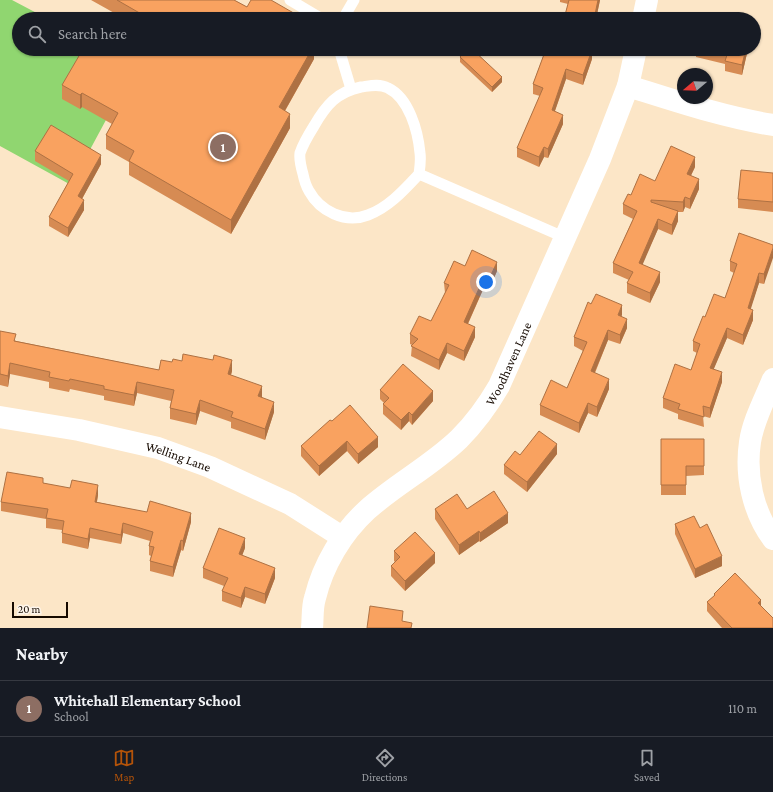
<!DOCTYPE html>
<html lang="en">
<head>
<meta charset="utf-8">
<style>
	body { margin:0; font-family:"Crimson Pro",serif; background:#242831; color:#f1f3f6 }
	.compass { position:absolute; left:677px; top:68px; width:36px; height:36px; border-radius:50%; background:#171b24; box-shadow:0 1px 3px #0004; rotate:251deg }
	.scale { position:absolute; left:12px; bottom:10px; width:56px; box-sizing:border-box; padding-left:4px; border:2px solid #160a00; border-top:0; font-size:11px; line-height:14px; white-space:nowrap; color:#160a00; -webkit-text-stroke:3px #fdf5eb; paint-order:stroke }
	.you { position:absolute; left:486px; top:282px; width:14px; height:14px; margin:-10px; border:3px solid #fff; border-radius:50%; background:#1a73e8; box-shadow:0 0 0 6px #1a73e833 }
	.badge { display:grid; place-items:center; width:26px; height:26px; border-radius:50%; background:#b45309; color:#fff; font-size:13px; font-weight:700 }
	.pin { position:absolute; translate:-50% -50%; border:2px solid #fff; box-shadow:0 1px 4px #0006 }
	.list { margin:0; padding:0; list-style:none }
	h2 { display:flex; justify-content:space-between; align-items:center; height:52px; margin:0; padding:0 16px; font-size:17px }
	h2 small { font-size:13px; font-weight:400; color:#9ea1a6 }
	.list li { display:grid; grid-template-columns:26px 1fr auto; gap:12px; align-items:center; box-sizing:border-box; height:56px; padding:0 16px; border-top:1px solid #363941 }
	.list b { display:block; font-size:15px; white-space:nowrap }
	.list p { margin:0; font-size:13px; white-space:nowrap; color:#9ea1a6 }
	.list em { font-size:13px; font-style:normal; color:#9ea1a6 }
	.icon { flex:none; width:22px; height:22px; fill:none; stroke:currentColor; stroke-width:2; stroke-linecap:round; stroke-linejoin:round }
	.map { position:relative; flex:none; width:773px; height:628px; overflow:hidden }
	.search { position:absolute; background:#171b24; box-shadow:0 1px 3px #0004; left:12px; right:12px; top:12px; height:44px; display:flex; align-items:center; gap:10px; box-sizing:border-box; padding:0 14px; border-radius:22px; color:#9ea1a6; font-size:15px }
	.sheet { height:108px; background:#171b24 }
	nav { display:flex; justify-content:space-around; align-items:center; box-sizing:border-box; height:56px; border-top:1px solid #363941; background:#171b24; font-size:11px; color:#9ea1a6 }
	nav a { display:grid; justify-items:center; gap:2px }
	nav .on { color:#b45309 }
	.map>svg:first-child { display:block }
</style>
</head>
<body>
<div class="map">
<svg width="773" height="628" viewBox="0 0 773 628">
	<rect width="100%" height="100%" fill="#fce6c7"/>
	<!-- garden -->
	<polygon fill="#90d670" points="0,0 12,0 48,19 19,19 19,49 103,49 135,66 71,185 0,146"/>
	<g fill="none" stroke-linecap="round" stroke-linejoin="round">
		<!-- service -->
		<g stroke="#fff" stroke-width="11">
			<polyline points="290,0 322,19"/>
			<polyline points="343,19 354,0"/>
			<polyline points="339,49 351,89"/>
			<path d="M419,174c-15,16 -30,33 -51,41 -23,9 -48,-4 -59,-24 -3,-5 -5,-12 -6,-17 -2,-7 -4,-14 -3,-21 3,-9 9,-19 14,-27 12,-21 23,-34 47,-39 8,-1 18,-4 27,1 21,10 30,43 32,65 1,7 0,14 -1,21l147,64"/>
		</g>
		<!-- minor -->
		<g stroke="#fff" stroke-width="22">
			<polyline points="643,19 647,0"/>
			<path d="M628,86c48,15 95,31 145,39"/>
			<path d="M773,379c-8,20 -20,42 -23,63 -5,34 3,70 23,97"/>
			<path id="s1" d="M0,417l79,13 79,18 52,19 80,37 52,33"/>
			<path id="s2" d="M312,628c1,-10 0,-21 3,-30 8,-33 27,-65 52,-88 29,-26 64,-44 92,-71 16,-16 29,-34 40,-53l101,-227 28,-73 8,-37"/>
		</g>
	</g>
	<!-- wall -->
	<g fill="#d68b53">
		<polygon points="91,0 234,0 247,7 304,19 125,19"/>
		<polygon points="560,0 600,0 596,19 565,19 565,15 568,4 560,2"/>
		<polygon points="314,49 314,59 285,111 290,128 231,234 129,175 129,162 106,149 106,135 112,124 82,107 80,109 62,99 62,85"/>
		<polygon points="546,49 592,59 583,85 566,79 555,111 563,124 548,158 544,157 539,167 517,157 517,148 540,96 533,94 533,84"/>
		<polygon points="696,49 748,49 742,75 725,71 725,64 696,57"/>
		<polygon points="460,57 502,82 492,92 460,62"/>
		<polygon points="35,151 101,164 82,199 84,210 68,237 49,226 49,217 69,181 35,161"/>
		<polygon points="695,167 691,175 699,189 690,209 685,207 683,212 678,212 678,221 672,235 658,229 642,264 660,282 650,303 627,293 627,283 629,280 613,273 613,263 633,219 623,214 623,204 631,195 655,181"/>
		<polygon points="773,173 773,212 738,208 738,199"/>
		<polygon points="773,245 764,284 759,283 750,309 753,320 743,345 727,338 713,370 722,382 710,418 703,416 704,427 678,419 678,414 663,408 663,398 691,370 697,353 693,351 693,341 705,317 725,298 734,273 730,271 730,261"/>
		<polygon points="497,271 490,287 485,285 468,324 475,337 464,361 447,353 439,370 411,356 412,345 410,344 410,334 431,321 445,293 444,283"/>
		<polygon points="622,315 621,316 627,328 620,344 608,340 595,373 609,389 597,417 588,413 579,433 540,415 540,405 567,388 583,351 574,346 574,337"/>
		<polygon points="0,331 16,341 159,370 172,362 232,371 231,375 262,397 274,412 265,440 231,428 231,422 200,411 196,425 170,419 170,408 171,401 137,393 134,406 104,400 104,396 70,389 69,392 49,388 49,382 10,374 8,387 0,385"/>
		<polygon points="380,390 433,401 412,425 409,421 401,430 383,414 383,404 384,403 380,399"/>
		<polygon points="332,421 378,447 358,464 347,451 319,476 301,456 301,446"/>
		<polygon points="661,439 704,439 704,475 686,476 686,495 661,495"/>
		<polygon points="557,454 527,492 504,474 504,465 520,455"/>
		<polygon points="43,483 98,495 97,502 191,522 183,551 181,550 173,577 150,571 150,561 151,556 149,555 149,546 150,541 123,533 121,544 90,538 88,549 62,543 62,530 46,528 46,519 1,511 1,502"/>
		<polygon points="435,509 467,509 508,523 480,542 479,541 459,555 435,519"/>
		<polygon points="675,524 700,528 722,566 695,578 675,534"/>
		<polygon points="245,548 242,555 275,578 265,604 245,597 241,608 222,601 222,591 224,586 203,578 203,568"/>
		<polygon points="394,551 435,563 405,591 391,576 391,566 395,562 394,561"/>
		<polygon points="714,594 761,606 773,628 722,628 707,611 707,602 714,596"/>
	</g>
	<!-- shaded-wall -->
	<g fill="#ae7143">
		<polygon points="598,0 600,0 596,19 594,19"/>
		<polygon points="312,49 314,49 314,59 279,121 279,107"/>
		<polygon points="746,49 748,49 742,75 742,65"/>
		<polygon points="592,50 592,59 583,85 583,75"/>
		<polygon points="566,69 566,79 552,119 552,110"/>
		<polygon points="502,77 502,82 492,92 492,87"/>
		<polygon points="82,93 82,107 80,109 80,95"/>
		<polygon points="290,114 290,128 231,234 231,220"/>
		<polygon points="563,115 563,124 548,158 548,149"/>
		<polygon points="544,147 544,157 539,167 539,157"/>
		<polygon points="101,155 101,164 78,206 78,196"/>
		<polygon points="695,157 695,167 687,184 687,174"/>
		<polygon points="699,179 699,189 690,209 690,199"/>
		<polygon points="685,197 685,207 683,212 683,202"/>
		<polygon points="84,200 84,210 68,237 68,228"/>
		<polygon points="678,211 678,221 672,235 672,225"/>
		<polygon points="658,219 658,229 639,273 639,263"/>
		<polygon points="773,248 773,258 764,284 764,274"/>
		<polygon points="497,262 497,271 490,287 490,277"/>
		<polygon points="660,272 660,282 650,303 650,293"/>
		<polygon points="759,273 759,283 748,318 748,308"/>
		<polygon points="485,275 485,285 464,332 464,322"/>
		<polygon points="622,305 622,315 618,325 618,315"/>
		<polygon points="753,310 753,320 743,345 743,335"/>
		<polygon points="627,319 627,328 620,344 620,335"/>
		<polygon points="475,327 475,337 464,361 464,351"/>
		<polygon points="727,328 727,338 710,378 710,368"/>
		<polygon points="608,330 608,340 591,381 591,371"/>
		<polygon points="447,343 447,353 439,370 439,360"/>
		<polygon points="232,360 232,371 228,385 228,374"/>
		<polygon points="10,363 10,374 8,387 8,376"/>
		<polygon points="722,372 722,382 710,418 710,408"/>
		<polygon points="609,379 609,389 597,417 597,407"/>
		<polygon points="137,382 137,393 134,406 134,395"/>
		<polygon points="262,386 262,397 258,407 258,396"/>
		<polygon points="433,391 433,401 412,425 412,415"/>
		<polygon points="200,400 200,411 196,425 196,414"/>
		<polygon points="274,402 274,412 265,440 265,429"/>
		<polygon points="588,403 588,413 579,433 579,423"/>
		<polygon points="409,412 409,421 401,430 401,420"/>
		<polygon points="378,437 378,447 358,464 358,454"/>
		<polygon points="347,441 347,451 319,476 319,466"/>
		<polygon points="557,444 557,454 527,492 527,482"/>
		<polygon points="98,485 98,495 95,511 95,502"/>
		<polygon points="191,513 191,522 183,551 183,541"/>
		<polygon points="508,513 508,523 480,542 480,533"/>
		<polygon points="123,523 123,533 121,544 121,535"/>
		<polygon points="90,528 90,538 88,549 88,539"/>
		<polygon points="479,531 479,541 459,555 459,545"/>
		<polygon points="245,538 245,548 239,564 239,554"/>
		<polygon points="181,540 181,550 173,577 173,567"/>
		<polygon points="435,553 435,563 405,591 405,581"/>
		<polygon points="722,556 722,566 695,578 695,569"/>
		<polygon points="275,568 275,578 265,604 265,594"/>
		<polygon points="245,587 245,597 241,608 241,598"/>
		<polygon points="761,600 761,609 758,603"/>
	</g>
	<!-- building -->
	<g fill="#f9a260" stroke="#ae7143">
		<polygon points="117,0 234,0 247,7 251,0 271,0 304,19 150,19"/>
		<polygon points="569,0 598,0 594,19 584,19 565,15"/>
		<polygon points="705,14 725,19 703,19"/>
		<polygon points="83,49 139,49 149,55 152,49 312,49 279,107 290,114 231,220 129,161 134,151 106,135 118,113 82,93 80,95 62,85"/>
		<polygon points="467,49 472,49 502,77 492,87 460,57"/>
		<polygon points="546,49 591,49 592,50 583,75 566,69 552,110 563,115 548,149 544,147 539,157 517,148 543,88 533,84"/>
		<polygon points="704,49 746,49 742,65 725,61 727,55"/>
		<polygon points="51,125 101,155 78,196 84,200 68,228 49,217 73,174 35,151"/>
		<polygon points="671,146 695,157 687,174 699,179 690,199 685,197 683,202 651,200 651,202 678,211 672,225 658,219 639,263 660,272 650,293 627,283 633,272 613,263 637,211 623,204 628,194 631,195 640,174 655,181"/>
		<polygon points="741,170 773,173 773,202 738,199"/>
		<polygon points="739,233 773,245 773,248 764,274 759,273 748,308 753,310 743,335 727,328 710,368 722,372 710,408 703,406 704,417 678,409 680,404 663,398 675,364 691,370 700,344 693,341 703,316 705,317 714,294 725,298 737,264 730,261"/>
		<polygon points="472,250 497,262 490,277 485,275 464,322 475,327 464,351 447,343 439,360 411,346 418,339 410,334 419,316 431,321 449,285 444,283 454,261 465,266"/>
		<polygon points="596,294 622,305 618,315 627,319 620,335 608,330 591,371 609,379 597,407 588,403 579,423 540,405 551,380 567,388 587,342 574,337 588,302 591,304"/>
		<polygon points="0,331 16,334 14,341 159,370 161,360 172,362 173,359 182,361 183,354 213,360 214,355 232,360 228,374 262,386 258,396 274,402 265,429 231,417 233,412 200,400 196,414 170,408 174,390 137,382 134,395 104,389 104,386 70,379 69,381 49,377 50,372 10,363 8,376 0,374"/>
		<polygon points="403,364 433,391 412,415 409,412 401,420 383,404 389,398 380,390"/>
		<polygon points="350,405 378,437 358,454 347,441 319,466 301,446 330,420 332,421"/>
		<polygon points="539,431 557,444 527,482 504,465 515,451 520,455"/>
		<polygon points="661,439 704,439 704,466 686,466 686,485 661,485"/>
		<polygon points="7,472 43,478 43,483 70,488 72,480 98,485 95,502 147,512 150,501 191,513 183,541 181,540 173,567 150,561 154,547 149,546 153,532 123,523 121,535 90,528 88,539 62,533 64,521 46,518 48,509 1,502"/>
		<polygon points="494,491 508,513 480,533 479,531 459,545 435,509 457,494 467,509"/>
		<polygon points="694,516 700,528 707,524 722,556 695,569 675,524"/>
		<polygon points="219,528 245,538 239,554 275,568 265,594 245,587 241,598 222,591 228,578 203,568"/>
		<polygon points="415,532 435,553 405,581 391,566 400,557 394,551"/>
		<polygon points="735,573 761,600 758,603 773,618 773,628 732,628 707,602 715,595 714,594"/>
		<polygon points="370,606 403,611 402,621 412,623 411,628 367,628"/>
	</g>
	<g text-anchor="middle" stroke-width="3" stroke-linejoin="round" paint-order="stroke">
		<!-- street labels -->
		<g font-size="13" fill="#160a00" stroke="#fdf5eb">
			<text dy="5" stroke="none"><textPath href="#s2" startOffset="341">Woodhaven Lane</textPath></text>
			<text dy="5" stroke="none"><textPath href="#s1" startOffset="183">Welling Lane</textPath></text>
		</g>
	</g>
</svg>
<svg class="compass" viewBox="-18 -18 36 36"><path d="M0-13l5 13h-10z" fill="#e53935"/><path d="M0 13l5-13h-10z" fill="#9ea1a6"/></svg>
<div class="scale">20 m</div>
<div class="you"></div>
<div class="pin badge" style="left:223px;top:147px;background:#8d6e63">1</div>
<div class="search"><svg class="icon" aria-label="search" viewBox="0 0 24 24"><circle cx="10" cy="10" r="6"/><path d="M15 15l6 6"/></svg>Search here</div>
</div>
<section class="sheet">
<h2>Nearby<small></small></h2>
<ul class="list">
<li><span class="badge" style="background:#8d6e63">1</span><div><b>Whitehall Elementary School</b><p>School</p></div><em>110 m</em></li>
</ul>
</section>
<nav>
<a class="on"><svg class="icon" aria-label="map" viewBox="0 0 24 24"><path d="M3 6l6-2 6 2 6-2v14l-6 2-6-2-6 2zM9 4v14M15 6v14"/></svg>Map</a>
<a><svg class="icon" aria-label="directions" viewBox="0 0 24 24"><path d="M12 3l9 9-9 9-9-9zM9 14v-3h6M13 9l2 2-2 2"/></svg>Directions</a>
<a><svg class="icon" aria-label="saved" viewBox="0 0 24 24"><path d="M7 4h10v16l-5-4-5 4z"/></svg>Saved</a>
</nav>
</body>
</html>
